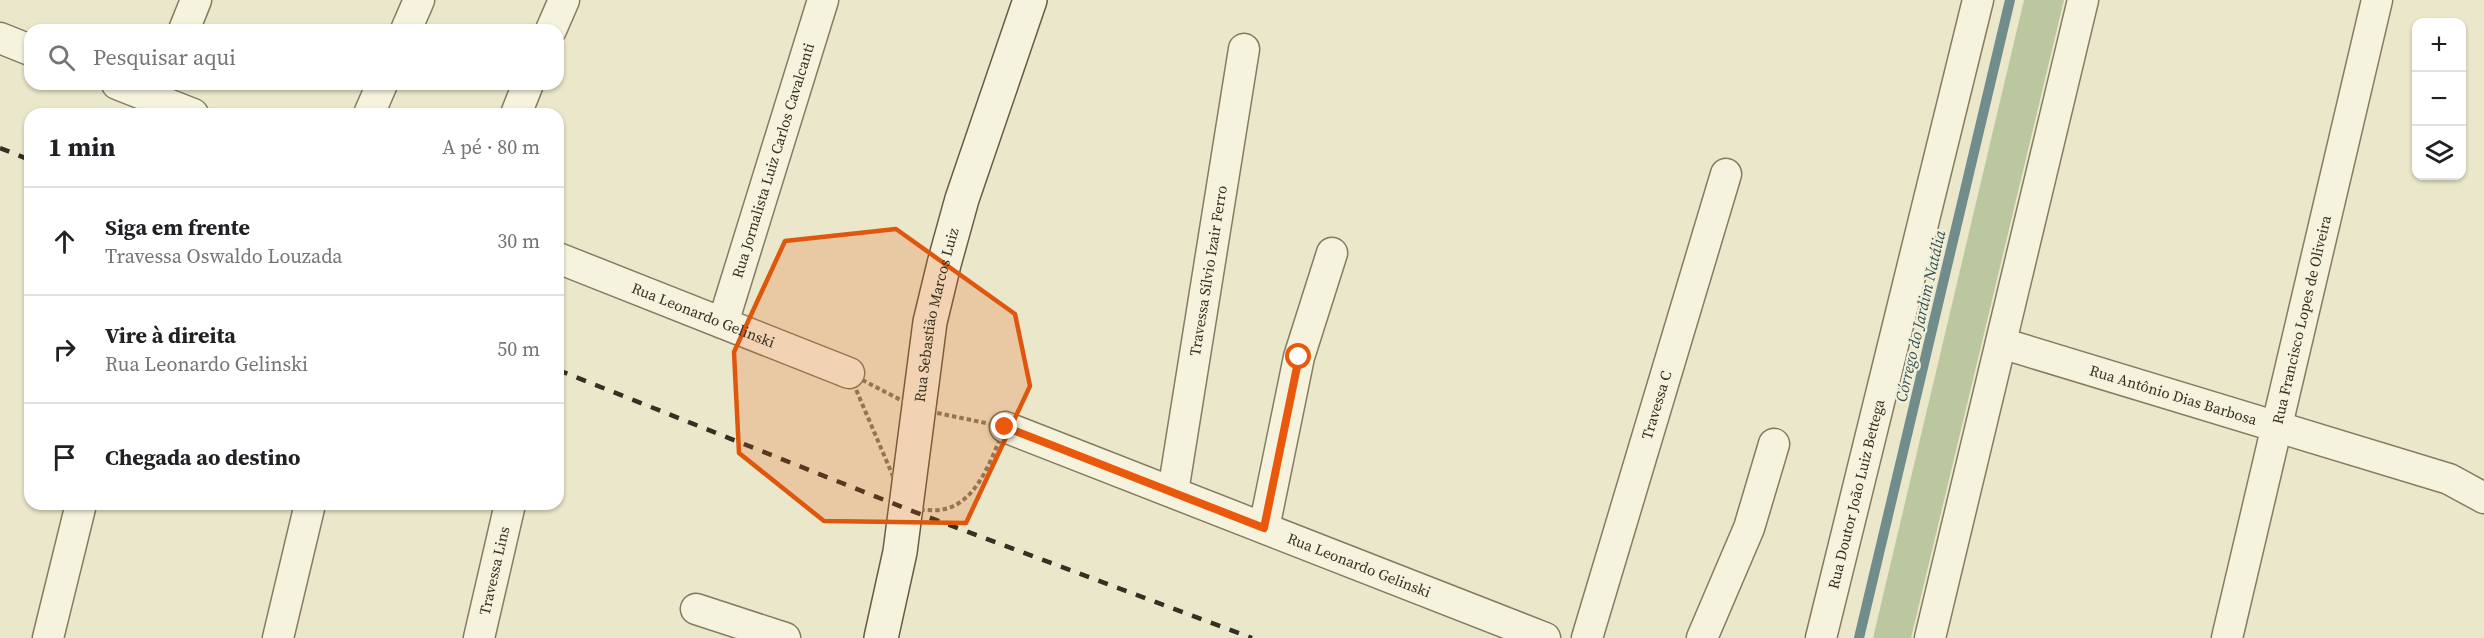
<!DOCTYPE html>
<html lang="pt">
<head>
<meta charset="utf-8">
<style>
	body { margin:0; font-family:"Source Serif 4",serif; background:#f6f6f6; color:#202124 }
	.controls { position:absolute; right:18px; top:18px; display:grid; overflow:hidden; border-radius:12px; box-shadow:0 2px 4px #0004 }
	.controls button { width:54px; height:54px; display:grid; place-items:center; padding:0; border:0; border-bottom:2px solid #e0e0e0; background:#fff; color:#202124; font:30px sans-serif }
	.stop { position:absolute; width:18px; height:18px; margin:-14px; border:4px solid #ea580c; border-radius:50%; background:#fff }
	.stop.end { background:#ea580c; border-color:#fff; box-shadow:0 2px 6px #0008 }
	.list { margin:0; padding:0; list-style:none }
	h2 { display:flex; justify-content:space-between; align-items:center; height:78px; margin:0; padding:0 24px; font-size:26px }
	h2 small { font-size:20px; font-weight:400; color:#757577 }
	.list li { display:grid; grid-template-columns:39px 1fr auto; gap:18px; align-items:center; box-sizing:border-box; height:108px; padding:0 24px; border-top:2px solid #e0e0e0 }
	.list b { display:block; font-size:22px; white-space:nowrap }
	.list p { margin:0; font-size:20px; white-space:nowrap; color:#757577 }
	.list em { font-size:20px; font-style:normal; color:#757577 }
	.icon { flex:none; width:33px; height:33px; fill:none; stroke:currentColor; stroke-width:2; stroke-linecap:round; stroke-linejoin:round }
	.map { position:relative; flex:none; width:2484px; height:638px; overflow:hidden }
	.search { position:absolute; background:#fff; box-shadow:0 2px 4px #0004; left:24px; top:24px; width:540px; height:66px; display:flex; align-items:center; gap:15px; box-sizing:border-box; padding:0 21px; border-radius:18px; color:#757577; font-size:22px }
	.panel { position:absolute; background:#fff; box-shadow:0 2px 4px #0004; left:24px; top:108px; width:540px; height:402px; border-radius:18px }
	.map>svg:first-child { display:block }
</style>
</head>
<body>
<div class="map">
<svg width="2484" height="638" viewBox="0 0 2484 638">
	<rect width="100%" height="100%" fill="#eae7ca"/>
	<!-- green -->
	<polygon fill="#bbc79f" points="2024,0 2064,0 1911,638 1873,638"/>
	<g fill="none" stroke-linecap="round" stroke-linejoin="round">
		<!-- stream -->
		<polyline stroke="#718d8b" stroke-width="10" points="1859,638 2010,0"/>
		<defs>
			<g id="minor">
				<polyline points="184,30 196,0"/>
				<polyline points="406,30 419,0"/>
				<polyline points="551,30 564,0"/>
				<polyline points="0,38 30,50"/>
				<polyline points="117,84 193,114"/>
				<polyline points="369,114 382,84"/>
				<polyline points="516,114 528,84"/>
				<path id="s1" d="M558,258l291,115"/>
				<path id="s2" d="M723,323l100,-323"/>
				<path id="s3" d="M2001,343l448,136 35,19"/>
				<path id="s4" d="M1005,427l540,211"/>
				<path id="s5" d="M1173,492l71,-443"/>
				<polyline points="1264,528 1299,357 1332,253"/>
				<polyline points="696,609 785,638"/>
				<polyline points="48,638 81,504"/>
				<polyline points="278,638 310,504"/>
				<path id="s6" d="M479,638l31,-134"/>
				<path id="s7" d="M1587,638l139,-464"/>
				<polyline points="1702,638 1749,528 1774,444"/>
				<path id="s8" d="M1821,638l157,-638"/>
				<polyline points="1930,638 2083,0"/>
				<path id="s9" d="M2227,638l150,-638"/>
			</g>
			<g id="secondary">
				<path id="s10" d="M881,638l19,-86 30,-230 14,-58 18,-65 68,-199"/>
			</g>
		</defs>
		<!-- minor casing -->
		<use href="#minor" stroke="#857b60" stroke-width="33"/>
		<!-- secondary casing -->
		<use href="#secondary" stroke="#675c43" stroke-width="36"/>
		<!-- path -->
		<path stroke="#857b60" stroke-width="4" stroke-dasharray="4.5 3" stroke-linecap="butt" d="M849,373l69,36 87,18c-13,29 -27,78 -65,83 -10,1 -22,-1 -33,-1z"/>
		<!-- minor -->
		<use href="#minor" stroke="#f5f3dd" stroke-width="30"/>
		<!-- secondary -->
		<use href="#secondary" stroke="#f5f3dd" stroke-width="33"/>
		<!-- rail -->
		<g stroke="#373022" stroke-width="4.5" stroke-dasharray="10 10" stroke-linecap="butt">
			<polyline points="0,148 30,160"/>
			<polyline points="558,370 907,509 1252,638"/>
		</g>
	</g>
	<g fill="none" stroke-linecap="round" stroke-linejoin="round">
		<!-- route -->
		<polyline stroke="#ea580c" stroke-width="8" points="1005,427 1264,528 1299,357"/>
	</g>
	<!-- marked area -->
	<path fill="#df570d" fill-opacity="0.2" stroke="#df570d" stroke-width="4.5" stroke-linejoin="round" d="M896,229l119,85 15,72 -64,137 -142,-2 -85,-68 -5,-101 51,-111z"/>
	<g text-anchor="middle" stroke-width="4.5" stroke-linejoin="round" paint-order="stroke">
		<!-- street labels -->
		<g font-size="15" fill="#373022" stroke="#f2f0d9">
			<text dy="5" stroke="none"><textPath href="#s2" startOffset="170">Rua Jornalista Luiz Carlos Cavalcanti</textPath></text>
			<text dy="5" stroke="none"><textPath href="#s5" startOffset="224">Travessa Sílvio Izair Ferro</textPath></text>
			<text dy="5" stroke="none"><textPath href="#s1" startOffset="156">Rua Leonardo Gelinski</textPath></text>
			<text dy="5" stroke="none"><textPath href="#s10" startOffset="328">Rua Sebastião Marcos Luiz</textPath></text>
			<text dy="5" stroke="none"><textPath href="#s9" startOffset="327">Rua Francisco Lopes de Oliveira</textPath></text>
			<text dy="5" stroke="none"><textPath href="#s3" startOffset="180">Rua Antônio Dias Barbosa</textPath></text>
			<text dy="5" stroke="none"><textPath href="#s7" startOffset="243">Travessa C</textPath></text>
			<text dy="5" stroke="none"><textPath href="#s8" startOffset="148">Rua Doutor João Luiz Bettega</textPath></text>
			<text dy="5" stroke="none"><textPath href="#s4" startOffset="380">Rua Leonardo Gelinski</textPath></text>
			<text dy="5" stroke="none"><textPath href="#s6" startOffset="69">Travessa Lins</textPath></text>
		</g>
		<!-- water labels -->
		<g font-size="16" font-style="italic" fill="#335155" stroke="#f2f0d9">
			<text transform="translate(1920 316) rotate(-77)" y="6">Córrego do Jardim Natália</text>
		</g>
	</g>
</svg>
<div class="controls">
<button>+</button>
<button>−</button>
<button><svg class="icon" aria-label="layers" viewBox="0 0 24 24"><path d="M12 4l9 5-9 5-9-5zM3 14l9 5 9-5"/></svg></button>
</div>
<div class="stop" style="left:1299px;top:357px"></div>
<div class="stop end" style="left:1005px;top:427px"></div>
<div class="search"><svg class="icon" aria-label="search" viewBox="0 0 24 24"><circle cx="10" cy="10" r="6"/><path d="M15 15l6 6"/></svg>Pesquisar aqui</div>
<section class="panel">
<h2>1 min<small>A pé · 80 m</small></h2>
<ul class="list">
<li><svg class="icon" aria-label="ahead" viewBox="0 0 24 24"><path d="M12 20V5M6 11l6-6 6 6"/></svg><div><b>Siga em frente</b><p>Travessa Oswaldo Louzada</p></div><em>30 m</em></li>
<li><svg class="icon" aria-label="right" viewBox="0 0 24 24"><path d="M7 20v-9h11M14 6l5 5-5 5"/></svg><div><b>Vire à direita</b><p>Rua Leonardo Gelinski</p></div><em>50 m</em></li>
<li><svg class="icon" aria-label="arrive" viewBox="0 0 24 24"><path d="M6 21V4h12l-3 4 3 4H6"/></svg><div><b>Chegada ao destino</b></div></li>
</ul>
</section>
</div>
</body>
</html>
